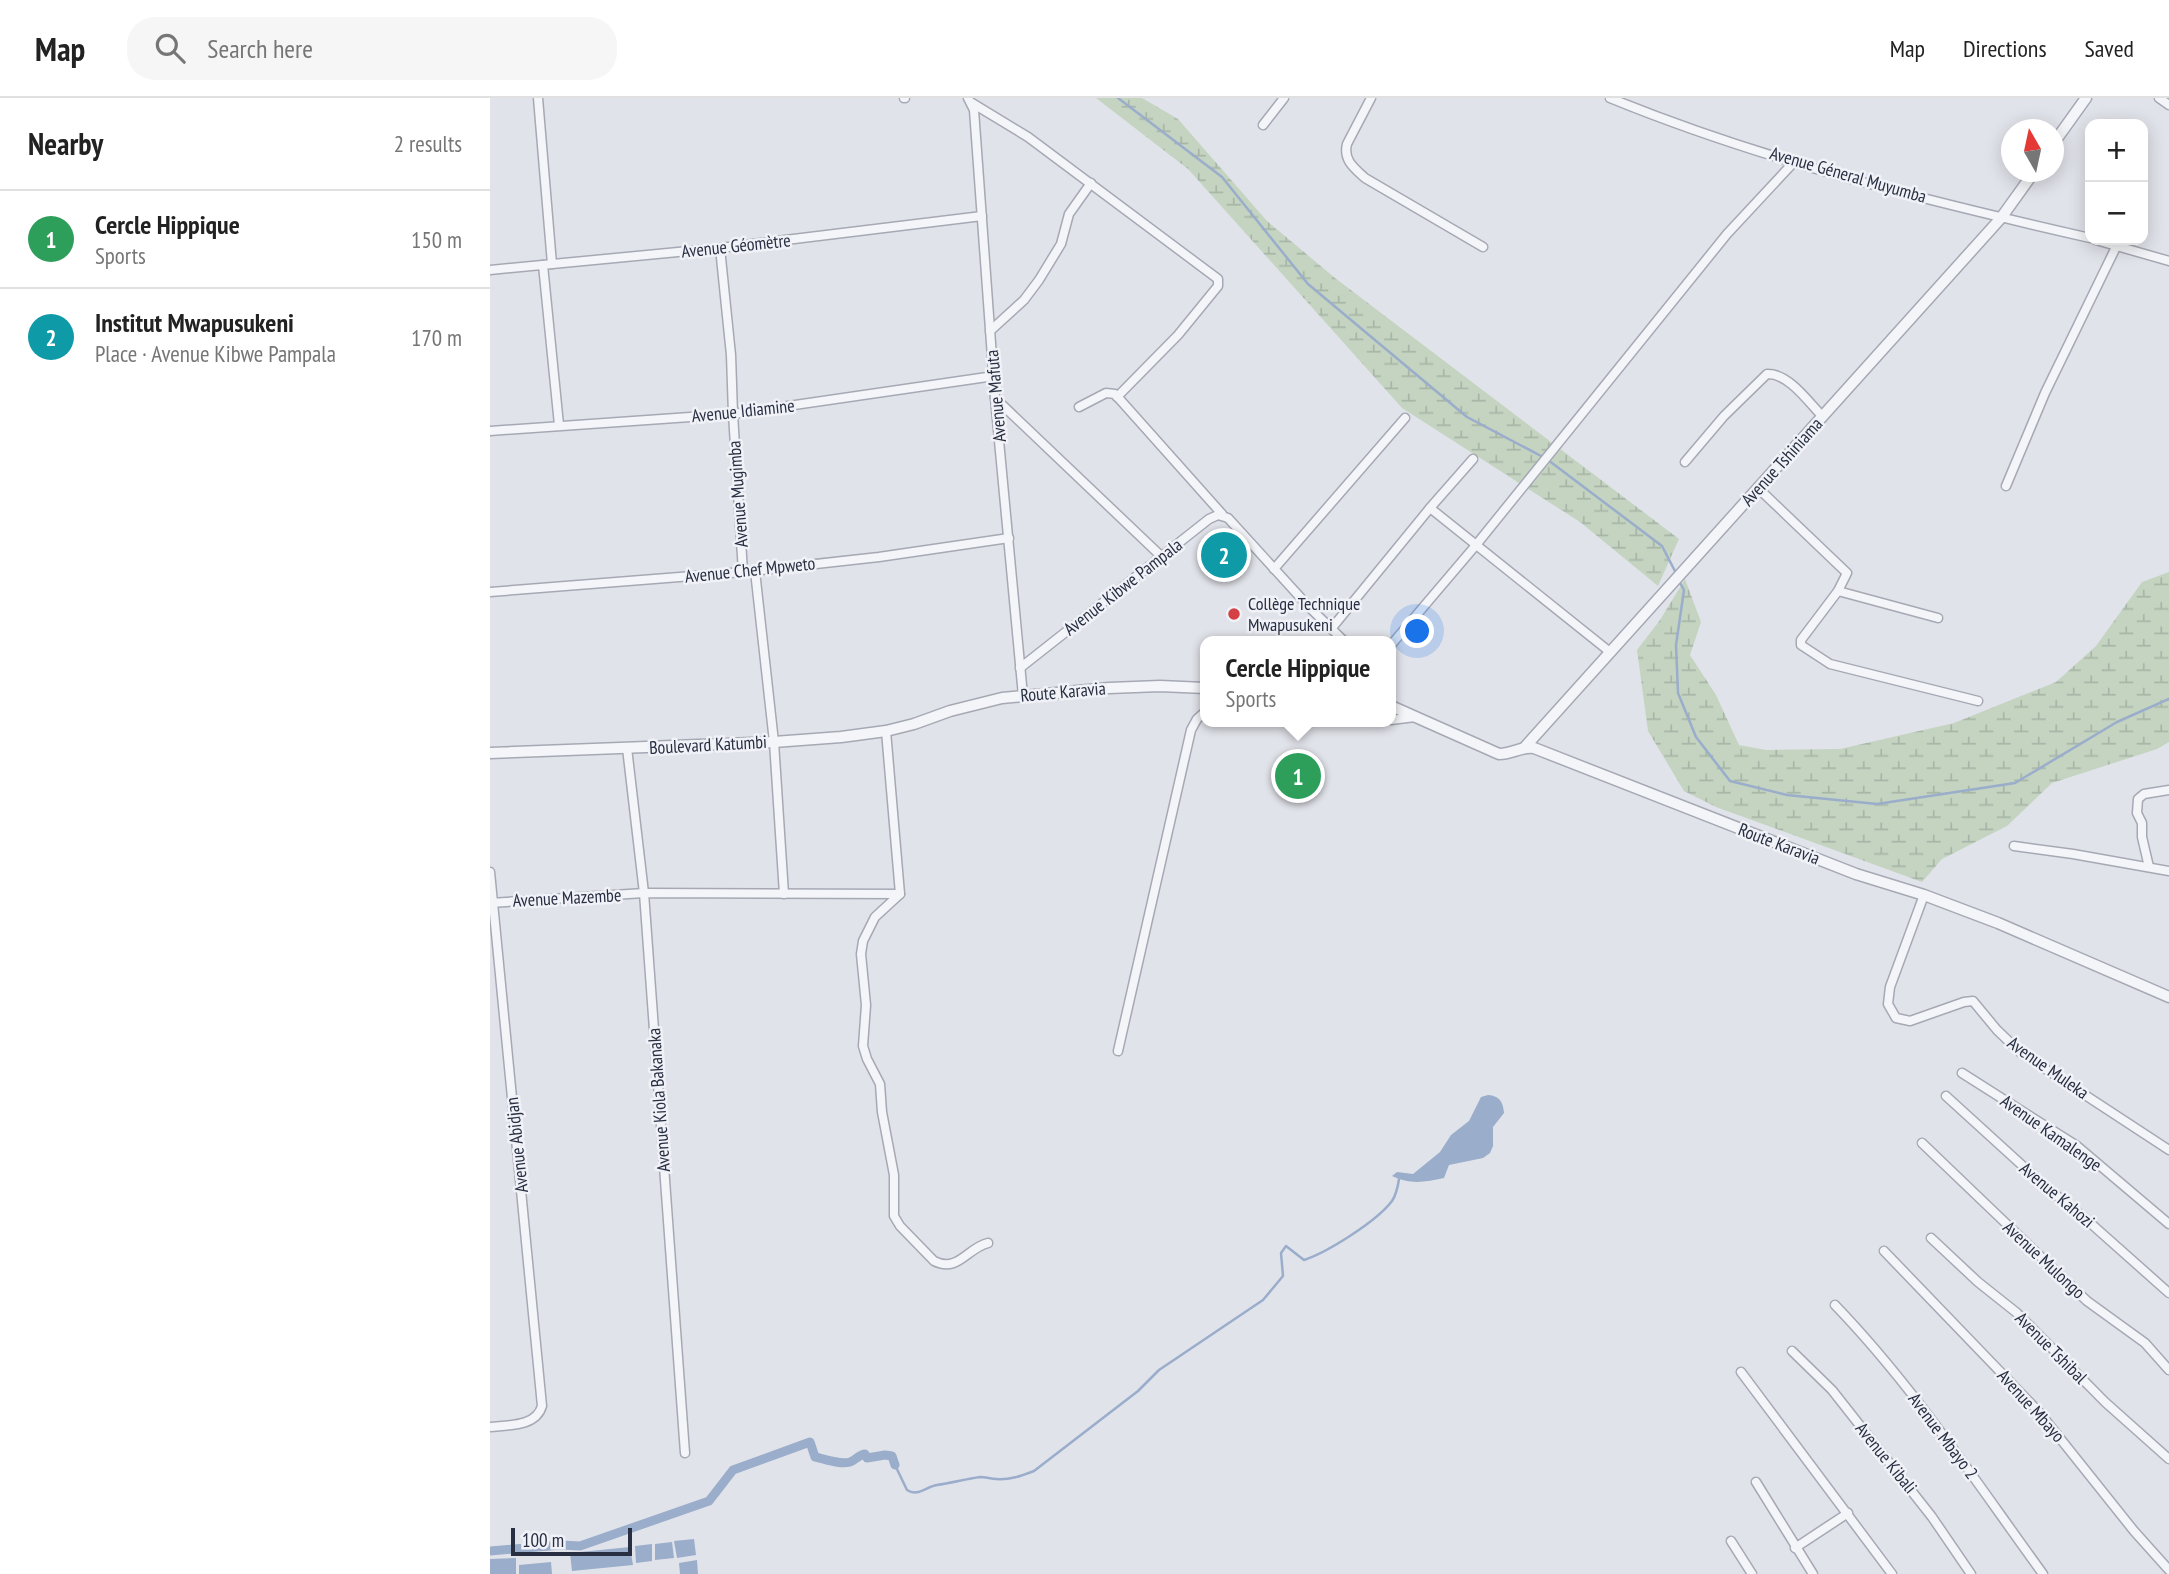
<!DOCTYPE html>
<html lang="en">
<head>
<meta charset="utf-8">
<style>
	body { margin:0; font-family:"PT Sans Narrow",sans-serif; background:#f6f6f6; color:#222 }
	.controls { position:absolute; right:21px; top:21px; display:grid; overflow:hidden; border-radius:14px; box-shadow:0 4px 18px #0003 }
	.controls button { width:63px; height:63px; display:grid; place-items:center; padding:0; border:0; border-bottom:2px solid #e0e0e0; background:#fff; color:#222; font:35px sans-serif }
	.compass { position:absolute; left:1511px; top:21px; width:63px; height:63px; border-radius:50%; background:#fff; box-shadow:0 4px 18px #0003; rotate:351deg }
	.scale { position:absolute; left:21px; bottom:18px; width:121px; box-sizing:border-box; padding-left:7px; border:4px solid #282f42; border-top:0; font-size:19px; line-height:24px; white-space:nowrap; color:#282f42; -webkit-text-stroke:5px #f0f2f7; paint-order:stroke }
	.you { position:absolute; left:928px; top:534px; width:24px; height:24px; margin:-18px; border:5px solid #fff; border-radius:50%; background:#1a73e8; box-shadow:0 0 0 10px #1a73e833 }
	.badge { display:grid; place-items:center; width:46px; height:46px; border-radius:50%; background:#7c3aed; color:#fff; font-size:23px; font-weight:700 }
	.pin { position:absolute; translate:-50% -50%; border:4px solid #fff; box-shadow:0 2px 7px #0006 }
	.popup { position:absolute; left:710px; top:538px; width:196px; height:91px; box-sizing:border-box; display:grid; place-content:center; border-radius:14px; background:#fff; filter:drop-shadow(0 2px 5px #0005); font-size:23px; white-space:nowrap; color:#767676 }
	.popup b { font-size:26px; color:#222 }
	.popup::after { content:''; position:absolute; left:50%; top:100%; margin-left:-14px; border:14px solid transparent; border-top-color:#fff }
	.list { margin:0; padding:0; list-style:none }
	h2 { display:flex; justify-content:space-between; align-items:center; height:91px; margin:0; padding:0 28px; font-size:30px }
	h2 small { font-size:23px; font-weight:400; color:#767676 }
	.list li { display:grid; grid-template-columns:46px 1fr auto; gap:21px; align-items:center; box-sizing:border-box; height:98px; padding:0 28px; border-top:2px solid #e0e0e0 }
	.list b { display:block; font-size:26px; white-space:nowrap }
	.list p { margin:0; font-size:23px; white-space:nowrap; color:#767676 }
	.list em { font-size:23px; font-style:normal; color:#767676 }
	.icon { flex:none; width:38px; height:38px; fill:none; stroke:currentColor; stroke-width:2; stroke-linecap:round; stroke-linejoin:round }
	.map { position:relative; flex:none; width:1679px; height:1476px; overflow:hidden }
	header { display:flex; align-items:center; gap:42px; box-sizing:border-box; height:98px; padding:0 35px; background:#fff; border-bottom:2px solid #e0e0e0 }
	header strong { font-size:33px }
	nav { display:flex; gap:38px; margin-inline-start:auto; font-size:24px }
	.search { width:490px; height:63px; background:#f6f6f6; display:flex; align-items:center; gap:18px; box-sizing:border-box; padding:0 24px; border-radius:28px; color:#767676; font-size:26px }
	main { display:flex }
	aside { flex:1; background:#fff }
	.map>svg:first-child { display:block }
</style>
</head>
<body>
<header>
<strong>Map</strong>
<div class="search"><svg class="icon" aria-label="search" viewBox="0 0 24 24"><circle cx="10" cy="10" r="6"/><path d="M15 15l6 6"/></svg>Search here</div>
<nav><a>Map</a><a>Directions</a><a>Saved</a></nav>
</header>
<main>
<aside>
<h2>Nearby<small>2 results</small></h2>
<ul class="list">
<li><span class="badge" style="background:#2e9e5b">1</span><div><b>Cercle Hippique</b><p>Sports</p></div><em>150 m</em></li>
<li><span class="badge" style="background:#0f9aa8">2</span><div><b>Institut Mwapusukeni</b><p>Place · Avenue Kibwe Pampala</p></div><em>170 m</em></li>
</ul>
</aside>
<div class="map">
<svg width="1679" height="1476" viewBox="0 0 1679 1476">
	<defs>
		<pattern id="wetland-marsh" width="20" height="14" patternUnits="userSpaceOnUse" patternTransform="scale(1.75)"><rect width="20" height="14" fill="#c4d4c1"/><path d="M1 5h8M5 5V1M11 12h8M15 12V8" fill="none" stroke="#a8b6a7"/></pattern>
	</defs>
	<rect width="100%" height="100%" fill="#e1e3ea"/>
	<!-- wetland -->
	<g fill="url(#wetland-marsh)">
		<polygon points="606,0 652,0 688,21 777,123 845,180 1189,441 1168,488 1090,424 912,310 698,71"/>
		<polygon points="1679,474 1679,644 1667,651 1562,685 1517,728 1452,761 1432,784 1226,709 1194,693 1158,633 1147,552 1170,522 1195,481 1211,524 1200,557 1226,597 1249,647 1276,652 1350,651 1464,625 1566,584 1606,548 1652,484"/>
	</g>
	<!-- water -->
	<g fill="#9aadcb">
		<path d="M998,997c12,1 15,7 16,18l-11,14v19l-3,7 -7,5 -34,7 -5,13c-19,4 -33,7 -52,-2l5,-4 16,2 27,-22 11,-17 18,-14 12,-24z"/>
		<polygon points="204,1441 206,1457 187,1460 184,1443"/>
		<polygon points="182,1444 184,1460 165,1462 165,1446"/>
		<polygon points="162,1446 162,1463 146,1465 145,1448"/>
		<polygon points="140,1449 143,1467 82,1473 80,1455"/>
		<polygon points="26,1460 26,1476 0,1476 0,1461"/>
		<polygon points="207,1462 208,1476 190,1476 189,1465"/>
		<polygon points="61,1464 62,1476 29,1476 29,1467"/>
	</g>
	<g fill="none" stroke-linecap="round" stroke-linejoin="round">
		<!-- stream -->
		<g stroke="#9aadcb" stroke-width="2.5">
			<polyline points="628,0 732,79 818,186 977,319 1053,359"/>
			<polyline points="1058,362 1172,448 1187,477"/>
			<polyline points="1189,483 1194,492 1186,547 1188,595 1206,639 1240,683 1297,697 1387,706 1525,685 1627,624 1679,601"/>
			<path d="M405,1367l12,25c11,7 18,-3 30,-5 14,-2 29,-6 43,-8 6,0 11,2 16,2 14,1 25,-3 38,-8l104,-80 21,-21 104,-70 20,-24 -2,-23 5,-7 18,14c24,-8 73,-39 88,-59 4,-6 6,-15 7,-22"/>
		</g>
		<!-- canal -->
		<path stroke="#9aadcb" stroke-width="9" d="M0,1453l71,-6 19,1 129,-45 24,-31 77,-28 5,15c10,2 25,8 35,5 6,-2 8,-7 15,-8l2,4 18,-3 7,1 3,9"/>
		<defs>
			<g id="minor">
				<polyline points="48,0 62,166"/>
				<polyline points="414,0 415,0"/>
				<polyline points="478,0 484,12 505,300 533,598"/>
				<path d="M881,0l-24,46c-4,16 7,24 18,34l118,69"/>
				<path d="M1120,0c154,63 318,103 480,140"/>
				<polyline points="1669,0 1679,7"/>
				<polyline points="482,5 538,39 728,181 728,188 688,237 627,299"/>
				<polyline points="773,27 794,0"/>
				<polyline points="1606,142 1679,163"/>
				<polyline points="230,150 241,257 243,316 253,474"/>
				<polyline points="53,167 69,327"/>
				<polyline points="0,172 230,150 492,118"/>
				<polyline points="500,233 534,202 549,182 571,146 579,116 601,85"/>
				<polyline points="505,300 672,459"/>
				<polyline points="589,309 616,295 625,296 732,416"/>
				<polyline points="0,333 243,316 504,278"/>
				<path d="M1195,364l39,-46 43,-42c22,-1 42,29 56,43"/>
				<polyline points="1516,388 1555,295 1627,147"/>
				<polyline points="1268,390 1357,475 1348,493 1311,542 1311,547 1340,566 1488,603"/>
				<polyline points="940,410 1120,554"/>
				<polyline points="784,471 915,320"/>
				<polyline points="265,473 284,644 294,796"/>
				<polyline points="1348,493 1448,520"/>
				<polyline points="0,494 253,474 389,459 519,440"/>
				<polyline points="841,531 940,410 983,361"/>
				<polyline points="901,547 986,447 1237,136 1304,64"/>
				<polyline points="530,570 719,421 728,417 738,420 820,510 854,543"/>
				<polyline points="901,622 925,619"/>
				<path d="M396,633l14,163 -25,23 -12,24 -2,13 5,51 -3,41 4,13 13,25 2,28 12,63v41l6,10 34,35c24,12 33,-13 54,-18"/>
				<polyline points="137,650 154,795 195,1355"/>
				<polyline points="1524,748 1583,756 1679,773"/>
				<polyline points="1659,769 1652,739 1652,725 1647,715 1648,701 1654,696 1679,692"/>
				<path d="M0,774l52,534c-6,21 -34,19 -52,21"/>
				<polyline points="1434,797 1400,889 1398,906 1406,920 1420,923 1474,904 1483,903 1507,932 1531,955 1679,1052"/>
				<polyline points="0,805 154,795 410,796"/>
				<polyline points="628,953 701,632 707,621 715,614"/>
				<polyline points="1472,975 1587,1048 1679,1126"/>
				<polyline points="1456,998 1556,1089 1598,1123 1679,1195"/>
				<polyline points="1432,1045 1597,1203 1655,1245 1679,1272"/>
				<polyline points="1441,1140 1488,1184 1527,1215 1615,1304 1679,1361"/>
				<polyline points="1394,1153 1549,1314 1644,1433 1679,1472"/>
				<path d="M1345,1207c79,82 141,177 208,269"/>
				<polyline points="1302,1253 1342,1292 1442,1419 1481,1476"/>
				<polyline points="1251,1274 1402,1476"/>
				<polyline points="1266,1384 1323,1476"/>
				<polyline points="1241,1443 1262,1476"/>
				<polyline points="1305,1450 1358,1415"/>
			</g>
			<g id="tertiary">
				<polyline points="1563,46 1596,0"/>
				<path d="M901,608l108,48c13,0 23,-8 35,-6l322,126 68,21 74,28 171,74"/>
				<polyline points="1034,650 1511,120 1544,74"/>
				<polyline points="0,655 284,644 351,639 396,633 424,626 460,613 512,600 619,590 670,588 715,590"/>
			</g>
		</defs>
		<!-- minor casing -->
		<use href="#minor" stroke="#a6a9b4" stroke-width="11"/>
		<!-- tertiary casing -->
		<use href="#tertiary" stroke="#a6a9b4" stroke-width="13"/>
		<!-- minor -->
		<use href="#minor" stroke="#f3f5f8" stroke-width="8"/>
		<!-- tertiary -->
		<use href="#tertiary" stroke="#f3f5f8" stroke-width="10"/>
	</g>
	<!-- markers -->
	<circle fill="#d34147" stroke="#f0f2f7" stroke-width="2.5" cx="744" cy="516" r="7"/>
	<g text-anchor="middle" stroke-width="5" stroke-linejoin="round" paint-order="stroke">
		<!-- street labels -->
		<g font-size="18" fill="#282f42" stroke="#f0f2f7">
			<text transform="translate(1358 77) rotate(16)" y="6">Avenue Géneral Muyumba</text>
			<text transform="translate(246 148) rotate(-6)" y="6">Avenue Géomètre</text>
			<text transform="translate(506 298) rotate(-95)" y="6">Avenue Mafuta</text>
			<text transform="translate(253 313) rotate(-6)" y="6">Avenue Idiamine</text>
			<text transform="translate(1292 364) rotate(-48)" y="6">Avenue Tshiniama</text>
			<text transform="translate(248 396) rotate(-94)" y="6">Avenue Mugimba</text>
			<text transform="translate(260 472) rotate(-6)" y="6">Avenue Chef Mpweto</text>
			<text transform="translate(633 489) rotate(-38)" y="6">Avenue Kibwe Pampala</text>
			<text transform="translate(573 594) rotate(-5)" y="6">Route Karavia</text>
			<text transform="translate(218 647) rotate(-3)" y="6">Boulevard Katumbi</text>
			<text transform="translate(1289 746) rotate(21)" y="6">Route Karavia</text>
			<text transform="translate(77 800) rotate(-3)" y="6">Avenue Mazembe</text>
			<text transform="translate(1558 970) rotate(35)" y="6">Avenue Muleka</text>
			<text transform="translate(169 1002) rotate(-94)" y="6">Avenue Kiola Bakanaka</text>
			<text transform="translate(1561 1035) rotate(35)" y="6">Avenue Kamalenge</text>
			<text transform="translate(27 1047) rotate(-96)" y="6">Avenue Abidjan</text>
			<text transform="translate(1567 1097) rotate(40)" y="6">Avenue Kahozi</text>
			<text transform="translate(1554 1162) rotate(43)" y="6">Avenue Mulongo</text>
			<text transform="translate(1561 1250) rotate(45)" y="6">Avenue Tshibal</text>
			<text transform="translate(1541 1308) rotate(48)" y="6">Avenue Mbayo</text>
			<text transform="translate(1453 1338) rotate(53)" y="6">Avenue Mbayo 2</text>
			<text transform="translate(1396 1360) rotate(51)" y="6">Avenue Kibali</text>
		</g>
		<!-- poi labels -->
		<g font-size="18" fill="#282f42" stroke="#f0f2f7" text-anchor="start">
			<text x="758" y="512">Collège Technique<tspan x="758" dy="21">Mwapusukeni</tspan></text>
		</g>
	</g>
</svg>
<div class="controls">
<button>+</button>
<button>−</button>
</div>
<svg class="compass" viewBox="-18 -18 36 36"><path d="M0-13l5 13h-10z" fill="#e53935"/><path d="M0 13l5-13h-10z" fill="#767676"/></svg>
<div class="scale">100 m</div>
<div class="you"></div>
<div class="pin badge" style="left:808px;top:678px;background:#2e9e5b">1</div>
<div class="popup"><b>Cercle Hippique</b>Sports</div>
<div class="pin badge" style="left:734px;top:457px;background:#0f9aa8">2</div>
</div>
</main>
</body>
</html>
